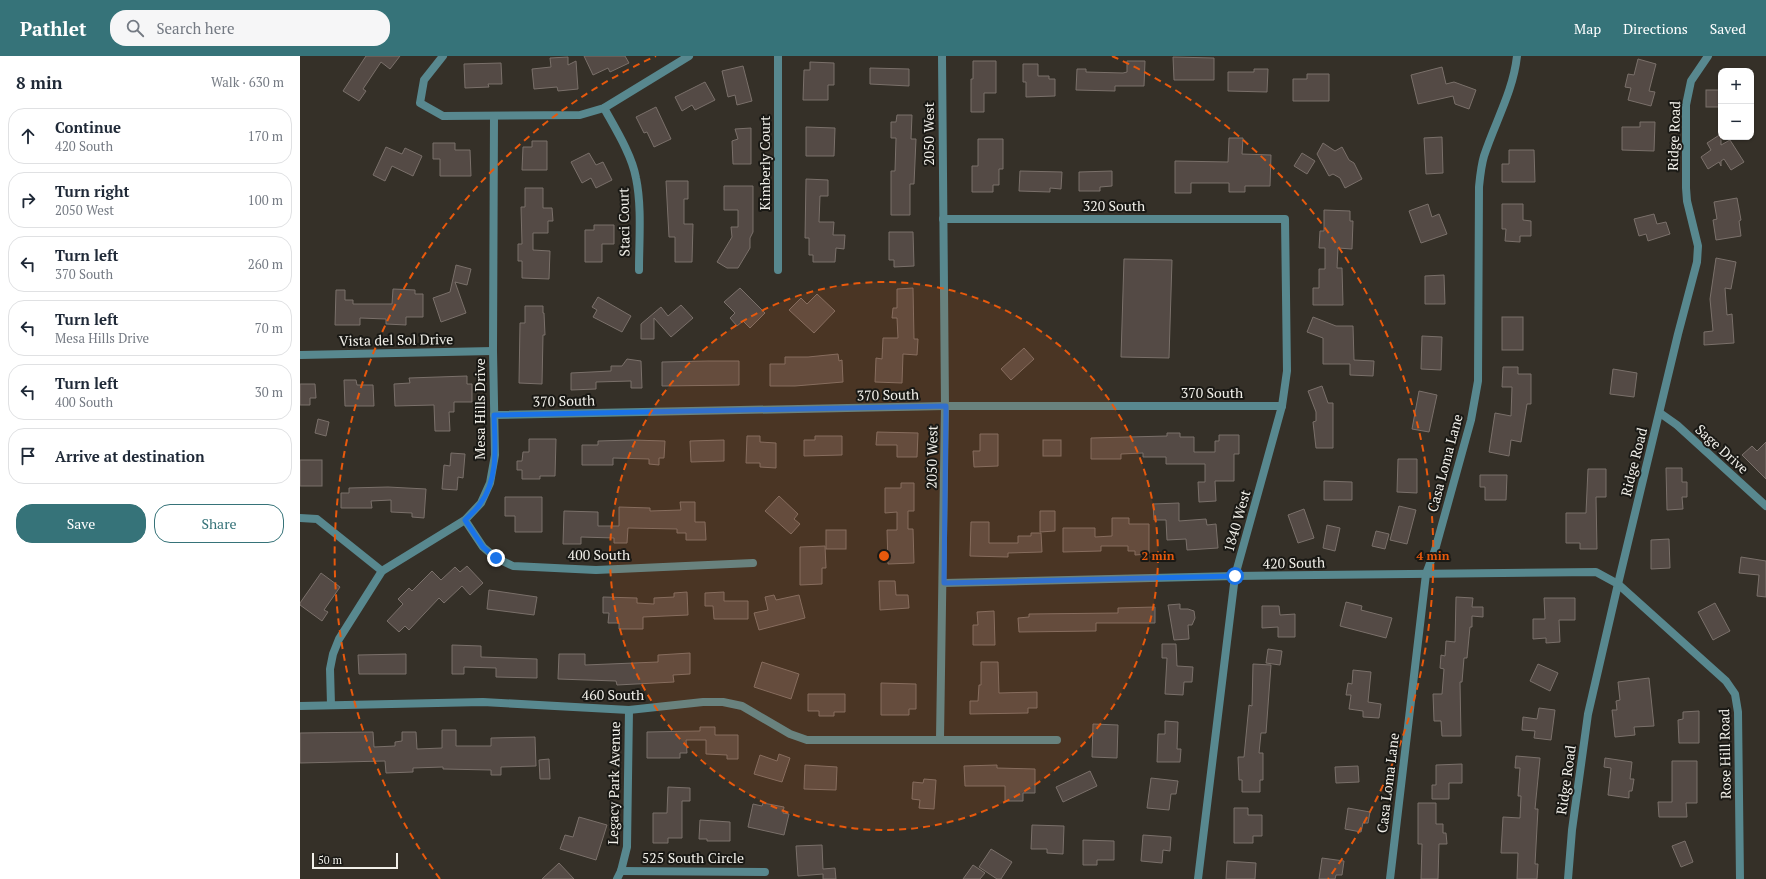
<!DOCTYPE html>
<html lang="en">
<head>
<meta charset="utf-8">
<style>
	body { margin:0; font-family:"PT Serif",serif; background:#f6f6f7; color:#1f2937 }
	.controls { position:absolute; right:12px; top:12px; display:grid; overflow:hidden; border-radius:8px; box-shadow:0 1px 3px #0004 }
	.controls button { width:36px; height:36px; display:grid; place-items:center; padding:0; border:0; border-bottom:1px solid #e0e1e3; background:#fff; color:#1f2937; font:20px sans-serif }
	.scale { position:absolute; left:12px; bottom:10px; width:86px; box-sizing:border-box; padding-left:4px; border:2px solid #f2f0ea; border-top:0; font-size:11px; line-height:14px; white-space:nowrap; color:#f2f0ea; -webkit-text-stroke:3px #1a1915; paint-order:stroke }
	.stop { position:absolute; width:12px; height:12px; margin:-9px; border:3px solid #1a73e8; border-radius:50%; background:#fff }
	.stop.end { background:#1a73e8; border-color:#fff; box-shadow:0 1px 4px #0008 }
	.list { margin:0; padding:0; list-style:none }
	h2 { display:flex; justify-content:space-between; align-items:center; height:52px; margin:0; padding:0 16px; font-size:17px }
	h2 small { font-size:13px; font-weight:400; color:#747a83 }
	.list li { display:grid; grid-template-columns:26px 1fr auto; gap:12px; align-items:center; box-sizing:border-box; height:56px; margin:0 8px 8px; padding:0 8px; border:1px solid #e0e1e3; border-radius:16px }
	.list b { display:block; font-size:15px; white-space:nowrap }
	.list p { margin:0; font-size:13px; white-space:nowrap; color:#747a83 }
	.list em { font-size:13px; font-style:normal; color:#747a83 }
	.actions { display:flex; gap:8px; padding:12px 16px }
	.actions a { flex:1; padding:9px 0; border:1px solid #367379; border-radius:16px; text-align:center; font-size:14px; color:#367379 }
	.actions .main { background:#367379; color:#fff }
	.icon { flex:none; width:22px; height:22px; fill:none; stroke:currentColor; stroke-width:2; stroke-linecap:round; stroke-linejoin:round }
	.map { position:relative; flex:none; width:1466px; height:823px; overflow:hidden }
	header { display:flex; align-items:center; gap:24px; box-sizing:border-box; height:56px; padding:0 20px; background:#367379; color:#fff }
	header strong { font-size:19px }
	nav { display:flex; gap:22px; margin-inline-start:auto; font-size:14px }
	.search { width:280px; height:36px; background:#f6f6f7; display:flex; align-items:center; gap:10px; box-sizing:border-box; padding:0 14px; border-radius:16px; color:#747a83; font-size:15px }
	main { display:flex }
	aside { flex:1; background:#fff }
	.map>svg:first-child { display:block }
</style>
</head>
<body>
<header>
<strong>Pathlet</strong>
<div class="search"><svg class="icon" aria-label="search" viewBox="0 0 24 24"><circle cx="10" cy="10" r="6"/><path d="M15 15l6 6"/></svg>Search here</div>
<nav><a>Map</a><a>Directions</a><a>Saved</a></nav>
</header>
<main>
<aside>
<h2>8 min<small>Walk · 630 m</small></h2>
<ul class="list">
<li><svg class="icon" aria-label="ahead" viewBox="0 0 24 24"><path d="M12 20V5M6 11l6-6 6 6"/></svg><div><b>Continue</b><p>420 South</p></div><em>170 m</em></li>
<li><svg class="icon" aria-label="right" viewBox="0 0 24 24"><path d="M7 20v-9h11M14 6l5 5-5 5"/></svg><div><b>Turn right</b><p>2050 West</p></div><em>100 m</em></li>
<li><svg class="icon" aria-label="left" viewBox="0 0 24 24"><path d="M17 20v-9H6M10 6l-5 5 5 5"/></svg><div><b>Turn left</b><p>370 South</p></div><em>260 m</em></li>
<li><svg class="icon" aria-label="left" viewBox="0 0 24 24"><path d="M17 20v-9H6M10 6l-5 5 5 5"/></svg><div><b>Turn left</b><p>Mesa Hills Drive</p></div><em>70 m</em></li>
<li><svg class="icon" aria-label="left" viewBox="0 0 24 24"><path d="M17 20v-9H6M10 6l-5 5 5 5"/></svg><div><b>Turn left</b><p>400 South</p></div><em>30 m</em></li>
<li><svg class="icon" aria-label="arrive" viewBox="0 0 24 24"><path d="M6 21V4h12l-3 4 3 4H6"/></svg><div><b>Arrive at destination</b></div></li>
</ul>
<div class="actions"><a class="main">Save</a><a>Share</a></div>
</aside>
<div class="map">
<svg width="1466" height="823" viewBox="0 0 1466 823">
	<rect width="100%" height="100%" fill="#353028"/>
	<!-- building -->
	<g fill="#544a45" stroke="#7a706a">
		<polygon points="66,0 100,0 90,13 81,6 63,33 66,35 59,45 43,35"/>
		<polygon points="284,0 325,0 329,7 310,16 308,12 293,19"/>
		<polygon points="268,1 268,9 276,5 278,33 258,35 257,31 234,33 232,13 251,11 250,2"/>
		<polygon points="873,1 914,2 914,24 874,24"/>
		<polygon points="1338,3 1356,8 1349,35 1355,36 1351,50 1328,44 1331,32 1325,31 1328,18 1334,19"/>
		<polygon points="673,5 696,5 696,37 684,37 684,56 671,56 671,23 673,23"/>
		<polygon points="827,5 845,5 844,30 815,30 815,35 776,34 777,13 786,13 786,16 823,17 827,16"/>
		<polygon points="510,6 534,7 534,29 528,29 528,44 503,44 504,14 510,14"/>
		<polygon points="201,7 202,28 188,28 189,31 165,32 164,8"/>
		<polygon points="723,8 738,8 738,20 749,20 749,23 755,23 755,40 726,41 726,26 723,26"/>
		<polygon points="443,10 452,45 437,49 435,39 428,41 422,15"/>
		<polygon points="1142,11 1146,28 1154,26 1176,34 1169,53 1155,48 1153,40 1118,48 1111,19"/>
		<polygon points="570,12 609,13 609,30 570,28"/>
		<polygon points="954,13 968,13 967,36 928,35 928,16 954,16"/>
		<polygon points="1007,18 1029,18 1029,45 993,45 993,23 1007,23"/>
		<polygon points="405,26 415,44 395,54 392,49 382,55 375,41"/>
		<rect x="1406" y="34" width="15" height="17"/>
		<polygon points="356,51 371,83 354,91 347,76 344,77 336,61"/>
		<polygon points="597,59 612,59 611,83 616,83 614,128 610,128 610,159 591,159 591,115 595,115 596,82 591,82 591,66 596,66"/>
		<polygon points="1340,66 1355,66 1354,95 1322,94 1322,71 1340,71"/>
		<polygon points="506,71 535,72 534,100 506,100"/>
		<polygon points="451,72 451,108 433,108 432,85 438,83 435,73"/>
		<polygon points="1421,78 1421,89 1430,84 1444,106 1431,114 1424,103 1421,105 1421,110 1419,106 1408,113 1401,101 1411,94 1407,87"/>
		<polygon points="1142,81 1143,117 1126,118 1124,82"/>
		<polygon points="929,82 943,82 942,98 971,99 970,130 945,130 945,136 929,136 929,127 891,127 891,137 875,137 875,105 928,106"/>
		<polygon points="678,83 703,83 703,113 699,113 699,129 693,129 693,136 672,136 672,110 678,110"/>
		<polygon points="232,85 247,85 247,114 222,114 223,91 232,91"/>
		<polygon points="133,87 155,87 155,94 170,94 171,120 140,120 140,103 133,103"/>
		<polygon points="1023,87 1035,95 1042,91 1049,104 1054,107 1062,123 1045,132 1040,122 1033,118 1029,120 1017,98"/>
		<polygon points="86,91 102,98 105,92 122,100 113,120 92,110 85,125 73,119"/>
		<polygon points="1209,94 1234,94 1235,126 1202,126 1202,108 1209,108"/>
		<polygon points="289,97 296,109 303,106 312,124 296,132 291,122 282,127 271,106"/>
		<polygon points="1002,97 1015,105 1007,118 994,110"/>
		<polygon points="720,115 762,116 761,133 750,132 750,136 719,135"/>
		<polygon points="812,115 812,130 800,131 800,135 779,135 779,116"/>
		<polygon points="506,123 528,124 528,140 520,140 519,166 534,166 533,179 545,179 544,193 536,192 535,206 513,206 513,199 509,199 509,182 505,182"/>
		<polygon points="366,125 388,125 388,143 384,143 384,168 393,168 392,206 375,206 375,181 369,181"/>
		<polygon points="424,130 453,130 453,176 450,182 450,192 438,212 427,212 417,206 432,181 431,171 438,171 438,154 424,154"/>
		<polygon points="225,132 243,132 243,152 252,152 253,165 248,165 248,177 233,177 233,194 250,195 249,223 222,222 222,205 218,205 218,188 222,188 221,151 225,151"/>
		<polygon points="1437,142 1441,164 1439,165 1441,180 1416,184 1413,164 1417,163 1414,146"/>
		<polygon points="1128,148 1132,161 1139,158 1147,178 1121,187 1109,155"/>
		<polygon points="1202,148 1223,148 1223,164 1231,165 1231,180 1220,180 1220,186 1205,185 1206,173 1202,173"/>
		<polygon points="1024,154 1050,155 1050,165 1053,165 1052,193 1038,192 1037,212 1042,212 1043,249 1013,249 1013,232 1019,232 1019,213 1025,213 1025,192 1019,192 1020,175 1024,175"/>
		<polygon points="1354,158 1357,168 1366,166 1370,178 1348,185 1346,178 1339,180 1334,163"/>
		<polygon points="294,169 314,169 314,188 302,188 302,206 285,206 285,174 294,174"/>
		<polygon points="589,176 613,176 614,210 594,211 594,204 589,204"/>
		<polygon points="1416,202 1436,206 1431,233 1425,232 1427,259 1432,258 1434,287 1404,289 1404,276 1413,275 1410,243"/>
		<polygon points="824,203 872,204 869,302 821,301"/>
		<polygon points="156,209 171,213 167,229 155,226 166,257 141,266 133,242 150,236"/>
		<polygon points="1144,219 1145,248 1125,248 1125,220"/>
		<polygon points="440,232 465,257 450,272 443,265 437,270 430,262 435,257 424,246"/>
		<polygon points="613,232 614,283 618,283 617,299 603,298 602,327 575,326 576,302 582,303 583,282 598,282 597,262 592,262 593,252 597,252 597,233"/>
		<polygon points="93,233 115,234 115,238 123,238 123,261 106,261 106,269 86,268 86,263 60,262 60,269 35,269 36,234 45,234 45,244 53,244 53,248 92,248"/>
		<polygon points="517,238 535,255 514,277 489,254 501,242 507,248"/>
		<polygon points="298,241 331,260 322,276 293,261 297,254 292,251"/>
		<polygon points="381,249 393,262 371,281 354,262 354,283 341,283 341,268 361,251 368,260"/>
		<polygon points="225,250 243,250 243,257 244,257 245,279 243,279 242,328 219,327 220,267 225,267"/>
		<polygon points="1013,261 1036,270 1053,270 1054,304 1074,305 1073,320 1050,319 1050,308 1023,308 1023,282 1007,276"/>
		<rect x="1202" y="261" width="21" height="33"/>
		<polygon points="1122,280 1142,281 1141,314 1121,313"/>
		<polygon points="724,292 734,303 711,324 701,313"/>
		<polygon points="538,298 539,305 542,304 543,326 495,330 470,330 470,308 485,308 485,301 508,301"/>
		<polygon points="327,303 341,305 342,332 331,332 331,325 296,326 296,333 271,334 271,317 311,315 311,310 322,310"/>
		<polygon points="408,305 439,305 439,329 362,330 362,306"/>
		<polygon points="1203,311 1218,311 1218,318 1231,318 1231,348 1227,348 1221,386 1211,384 1209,400 1189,396 1195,357 1211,360 1212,331 1202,331"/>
		<polygon points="1313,313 1337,317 1334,341 1310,338"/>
		<polygon points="167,320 167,328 172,328 172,346 154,346 154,356 149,356 150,375 135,375 134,349 95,350 94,328 110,327 109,322"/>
		<polygon points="44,324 56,324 57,329 73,329 74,350 45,350"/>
		<polygon points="0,328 15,328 16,342 10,342 10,349 0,349"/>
		<polygon points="1022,330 1028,347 1033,347 1033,392 1016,392 1013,366 1016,365 1016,356 1008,335"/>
		<polygon points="1119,335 1137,339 1129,376 1112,373"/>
		<polygon points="18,363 29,366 26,380 15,377"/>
		<polygon points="577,376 618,377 617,401 597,401 597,389 576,389"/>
		<polygon points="867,377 880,377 880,381 894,381 894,396 915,396 915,385 919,385 919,379 939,379 939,398 934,398 934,425 915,425 916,445 899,446 898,426 905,426 905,408 866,408 866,401 843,401 843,397 821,398 821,403 791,403 791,382 867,380"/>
		<polygon points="680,378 698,378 698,410 674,411 673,395 680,395"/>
		<polygon points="447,380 460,380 460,386 476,387 476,412 460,411 460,407 446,407"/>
		<polygon points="515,380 542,380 542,399 504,400 504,384 515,384"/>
		<polygon points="229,383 256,383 255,420 240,420 240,423 222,423 222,414 217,414 217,405 222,405 223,396 229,396"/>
		<polygon points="333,384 365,385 364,402 359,402 359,409 349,408 349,403 313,402 313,409 282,409 282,389 298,389 298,385"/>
		<polygon points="424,384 424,405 391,406 390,385"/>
		<rect x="743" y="384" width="18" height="16"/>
		<polygon points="1466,386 1466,423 1442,399 1452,390 1457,395"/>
		<polygon points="151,397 165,398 163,422 158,421 157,434 142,433 144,409 150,410"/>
		<polygon points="1098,403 1117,403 1117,437 1097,436"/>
		<rect x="0" y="404" width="22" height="26"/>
		<polygon points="1366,412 1382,412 1382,426 1387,426 1387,441 1382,441 1383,453 1367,454"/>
		<polygon points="1288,413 1306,413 1306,441 1296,441 1297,493 1280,493 1280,487 1266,487 1266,457 1286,457"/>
		<polygon points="1180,419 1207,419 1206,444 1185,444 1185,431 1180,431"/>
		<polygon points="1024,425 1052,426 1052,444 1024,444"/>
		<polygon points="601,427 614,427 614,455 608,455 608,473 613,473 614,507 588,508 587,474 597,474 597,456 585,457 585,432 601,432"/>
		<polygon points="88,431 126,433 124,462 112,461 112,457 91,456 91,444 71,445 72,452 41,452 41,437 49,437 49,432"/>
		<polygon points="479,440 498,458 494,463 500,468 491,478 465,455"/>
		<polygon points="205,441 242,441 242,476 215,476 215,460 205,460"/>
		<polygon points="380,446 395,446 395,466 405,466 406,484 386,484 386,477 377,477 377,473 328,472 327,487 314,487 314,482 281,481 281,488 263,488 264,455 298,456 298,470 319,470 319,451 350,452 350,455 381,454"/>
		<polygon points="879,447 879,465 906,463 907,469 916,468 918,492 887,494 886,483 867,484 866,464 854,464 853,448"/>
		<polygon points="1099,450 1116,454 1107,488 1090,484"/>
		<polygon points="1004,453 1014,482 998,487 988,459"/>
		<polygon points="740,455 755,455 755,475 740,476"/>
		<polygon points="812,462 829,462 829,468 849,468 849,498 835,499 835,495 828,495 828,490 801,490 801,495 763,496 763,472 795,472 795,481 812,480"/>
		<polygon points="671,466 689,466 689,487 718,487 718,480 731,480 731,477 741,477 742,496 708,497 708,501 670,500"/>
		<polygon points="1027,469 1040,472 1035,495 1023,492"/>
		<rect x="526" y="474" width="20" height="19"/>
		<polygon points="1076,475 1089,478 1085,493 1072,490"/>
		<polygon points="1369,483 1370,512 1351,513 1351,484"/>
		<polygon points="525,490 526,512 522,512 522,528 500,529 500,491"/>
		<polygon points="1441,501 1466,505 1466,541 1457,540 1459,519 1439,517"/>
		<polygon points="167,510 183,527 170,539 162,530 144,547 139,542 109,574 105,570 99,576 87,565 103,548 98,543 109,532 112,535 132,515 141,524 155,511 160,516"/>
		<polygon points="21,517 40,531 24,554 28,556 22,565 0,549 0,547"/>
		<polygon points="579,525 595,525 596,539 608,539 609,552 580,554"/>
		<polygon points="189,534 237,541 234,559 187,553"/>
		<polygon points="387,536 388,559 343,561 343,573 319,573 319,567 308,567 309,557 303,557 303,541 337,542 337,547 354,548 354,542 374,541 374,537"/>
		<polygon points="424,536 424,545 448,545 448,563 414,563 413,550 405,550 405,537"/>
		<polygon points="474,539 476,544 499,539 505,562 459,574 454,557 468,554 465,541"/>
		<polygon points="1156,541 1173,542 1172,551 1183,551 1183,561 1172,560 1172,571 1170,571 1167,602 1164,602 1162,626 1160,626 1161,680 1142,680 1141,665 1134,665 1133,638 1142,638 1144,613 1140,612 1141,599 1145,600 1146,585 1155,586"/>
		<polygon points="1244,542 1275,542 1275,564 1259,564 1260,586 1246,587 1246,582 1233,583 1233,563 1245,563"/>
		<polygon points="1046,546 1062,550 1061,554 1092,562 1086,582 1040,570"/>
		<polygon points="1415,547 1430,575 1413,584 1398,556"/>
		<polygon points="880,548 880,553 888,553 894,555 895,562 892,569 888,569 889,583 874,584 868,549"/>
		<polygon points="962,550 979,550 980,559 995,558 995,581 978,581 978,571 962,572"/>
		<polygon points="855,551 855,567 796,567 796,575 719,576 718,562 729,561 729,558 818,557 818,552"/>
		<polygon points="694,555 695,589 673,589 673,569 678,569 677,556"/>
		<polygon points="862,588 876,588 877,610 893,611 892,626 884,626 883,639 865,638 867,602 862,602"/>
		<polygon points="152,589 181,590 181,601 237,603 237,622 196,621 196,612 164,611 164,618 152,618"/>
		<polygon points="968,593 982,595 980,609 966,607"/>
		<polygon points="390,597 390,618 373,619 374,626 317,629 316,625 258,623 259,598 285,598 285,609 358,606 358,599"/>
		<polygon points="106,598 106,618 59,618 58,599"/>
		<polygon points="462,606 499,618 491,643 454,631"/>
		<polygon points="681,606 698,606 699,637 737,636 737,652 728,652 728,657 670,658 670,645 678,645 679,629 681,629"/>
		<polygon points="953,608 971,609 966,677 961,677 959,697 963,697 963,724 960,724 960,736 942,736 942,724 939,724 938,701 944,701 949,649 952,650"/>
		<polygon points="1238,608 1258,617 1250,635 1230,625"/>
		<polygon points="1053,614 1071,616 1068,646 1081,648 1079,662 1063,661 1063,655 1049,653 1051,639 1046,639 1048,627 1052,628"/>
		<polygon points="1349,622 1354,670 1334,671 1335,679 1315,681 1312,654 1317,654 1316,645 1320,644 1318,626"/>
		<polygon points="581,627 616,628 616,653 609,653 609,659 581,659"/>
		<polygon points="508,638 545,638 545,656 534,656 534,660 519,660 519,655 508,655"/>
		<polygon points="1239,652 1255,654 1251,684 1234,682 1235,675 1222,674 1223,661 1237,663"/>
		<polygon points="1399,655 1399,687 1379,687 1378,664 1383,663 1383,656"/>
		<polygon points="865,665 878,666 877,693 881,693 880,706 857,706 858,678 865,678"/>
		<polygon points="793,668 818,669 817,702 792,701"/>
		<polygon points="400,671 415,671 415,679 438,679 438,703 427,703 427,699 406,698 406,684 386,684 387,697 380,697 380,702 347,702 347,676 400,675"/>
		<polygon points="142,674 156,674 156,690 191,690 191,682 235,681 236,710 201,711 201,719 191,719 191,714 143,713 143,711 113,712 113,716 86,717 85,705 0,707 0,677 73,676 74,691 95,690 95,686 102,685 102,676 116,676 117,693 142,692"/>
		<polygon points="479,698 490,702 482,726 454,718 460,699 477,705"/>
		<polygon points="1216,700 1240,702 1235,753 1238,753 1235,808 1238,808 1237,823 1217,823 1218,797 1201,797 1203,761 1220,762 1221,740 1218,740 1220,712 1215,712"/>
		<polygon points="1305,702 1332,706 1330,723 1334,723 1332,735 1329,735 1329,742 1308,739 1311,712 1304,711"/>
		<polygon points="249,703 250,723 240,723 239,704"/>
		<polygon points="1372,705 1397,705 1397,747 1386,747 1387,761 1359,761 1358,746 1372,746"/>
		<polygon points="1162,708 1162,727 1149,727 1149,743 1132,743 1132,729 1136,729 1136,709"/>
		<polygon points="505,709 537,711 536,734 504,733"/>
		<polygon points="697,709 697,712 735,713 735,737 723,737 723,745 705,745 705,730 665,730 664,710"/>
		<polygon points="1058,710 1059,726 1036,727 1035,711"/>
		<polygon points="790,715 797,730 763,746 756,731"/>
		<polygon points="851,722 878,725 876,738 871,738 869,754 847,752"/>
		<polygon points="624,723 636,724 634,753 619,752 620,744 612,743 613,726 623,727"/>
		<polygon points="368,731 390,732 390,745 382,745 382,782 368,782 368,787 353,787 353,757 367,757"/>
		<polygon points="463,747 484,751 483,757 489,758 484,779 448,771 453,748 462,750"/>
		<polygon points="1118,747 1136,747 1136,768 1143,768 1143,777 1146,777 1147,788 1139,788 1138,823 1121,823 1122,788 1118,788"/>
		<polygon points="934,752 948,752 948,759 962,759 962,780 953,780 953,787 934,787"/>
		<polygon points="1048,752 1070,756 1068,767 1063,767 1061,776 1045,773"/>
		<polygon points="279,761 307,769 296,804 260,793 265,779 273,781"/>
		<polygon points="400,764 430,766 430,785 407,785 407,783 399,783"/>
		<polygon points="732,769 764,770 763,798 747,797 747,793 731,793"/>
		<polygon points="843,779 871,781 870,795 863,794 862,807 841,805"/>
		<polygon points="783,784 814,785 814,804 797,804 797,809 783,809"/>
		<polygon points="1385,785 1393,806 1381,811 1372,790"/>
		<polygon points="522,789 523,813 535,812 536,823 523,823 523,818 498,820 496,790"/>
		<polygon points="691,793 712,806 701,823 697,823 679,811"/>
		<polygon points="1022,802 1044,805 1042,819 1036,819 1035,823 1019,823"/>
		<polygon points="927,805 956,807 955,823 926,823"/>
		<polygon points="259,807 274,823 242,823"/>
		<polygon points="673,809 685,817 680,823 663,823"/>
	</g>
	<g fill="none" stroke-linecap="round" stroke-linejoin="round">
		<!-- minor -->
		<g stroke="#58888f" stroke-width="8">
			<polyline points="143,0 124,24 120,47 143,60 280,59 304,52 389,0"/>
			<polyline points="478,0 478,214"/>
			<path d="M304,52c11,20 28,47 32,70 6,29 3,62 3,92"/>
			<polyline points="643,163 985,163 987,315 982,350 935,520 898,823"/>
			<polyline points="0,299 193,295"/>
			<polyline points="194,359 645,350 982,350"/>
			<polyline points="0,462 17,463 82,515"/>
			<polyline points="165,464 183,491 196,502 213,510 296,514 453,507"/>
			<polyline points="644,527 935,520 1296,516 1318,528 1426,625 1435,638 1438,656 1440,823"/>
			<polyline points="31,649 30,613 33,598 39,583 82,515 165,464 181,447 190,427 195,399 193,295 194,60"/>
			<polyline points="0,650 183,646 329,654 403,646 423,646 442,650 490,678 507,684 757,684"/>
			<polyline points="640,683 645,350 642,0"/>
			<polyline points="321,815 465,816"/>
			<polyline points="317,823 321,815 327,791 329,654"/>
			<path d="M1090,823l36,-305 9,-24 36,-130 7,-39 1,-194c1,-10 2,-21 5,-31 11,-34 29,-64 33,-100"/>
		</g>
		<!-- tertiary -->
		<g stroke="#58888f" stroke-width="8">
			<polyline points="1360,357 1377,369 1466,450"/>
			<polyline points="1268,823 1272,774 1288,658 1318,528 1378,278 1397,206 1398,190 1387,145 1386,132 1386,49 1391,25 1408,0"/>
		</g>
	</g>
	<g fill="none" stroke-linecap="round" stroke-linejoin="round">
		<!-- route -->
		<path stroke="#1a73e8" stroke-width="5" d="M196,502l-13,-11 -18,-27c5,-5 11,-10 15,-16 19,-25 15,-60 14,-89l452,-9 -2,177 291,-7"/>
	</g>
	<!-- distance rings -->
	<circle cx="584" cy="500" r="274" fill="#e8590c" fill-opacity=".12"/>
	<g fill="none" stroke="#e8590c" stroke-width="2" stroke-dasharray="7 5">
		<circle cx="584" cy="500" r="274"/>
		<path d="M140 823A549 549 0 0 1 356 0M812 0A549 549 0 0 1 1028 823"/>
	</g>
	<g text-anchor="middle" stroke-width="4" stroke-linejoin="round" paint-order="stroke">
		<!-- street labels -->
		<g font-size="14" fill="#f2f0ea" stroke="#1a1915">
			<text transform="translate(629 78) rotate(-90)" y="5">2050 West</text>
			<text transform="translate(1374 80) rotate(-88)" y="5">Ridge Road</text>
			<text transform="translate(465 107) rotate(-90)" y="5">Kimberly Court</text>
			<text x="814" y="155">320 South</text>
			<text transform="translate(324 166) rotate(-91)" y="5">Staci Court</text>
			<text transform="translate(96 284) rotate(-1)" y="5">Vista del Sol Drive</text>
			<text x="912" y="342">370 South</text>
			<text transform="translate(588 339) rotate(-1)" y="5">370 South</text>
			<text transform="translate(264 345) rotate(-1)" y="5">370 South</text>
			<text transform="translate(180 353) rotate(-90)" y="5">Mesa Hills Drive</text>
			<text transform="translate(1422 393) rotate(42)" y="5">Sage Drive</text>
			<text transform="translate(632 401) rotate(-89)" y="5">2050 West</text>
			<text transform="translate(1334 406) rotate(-76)" y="5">Ridge Road</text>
			<text transform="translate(1145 407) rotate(-75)" y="5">Casa Loma Lane</text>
			<text transform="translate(937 465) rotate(-74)" y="5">1840 West</text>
			<text x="299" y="504">400 South</text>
			<text transform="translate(994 507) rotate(-1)" y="5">420 South</text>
			<text x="313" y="644">460 South</text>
			<text transform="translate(1425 698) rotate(-91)" y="5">Rose Hill Road</text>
			<text transform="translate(1266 724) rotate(-82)" y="5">Ridge Road</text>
			<text transform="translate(314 727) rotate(-89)" y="5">Legacy Park Avenue</text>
			<text transform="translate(1088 727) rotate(-83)" y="5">Casa Loma Lane</text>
			<text x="393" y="807">525 South Circle</text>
		</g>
	</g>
	<circle cx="584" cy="500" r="6" fill="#e8590c" stroke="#1a1915" stroke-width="2"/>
	<g font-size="12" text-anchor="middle" font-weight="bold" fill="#e8590c" stroke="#1a1915" stroke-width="4" stroke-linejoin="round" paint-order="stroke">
		<text x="858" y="504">2 min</text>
		<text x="1133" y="504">4 min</text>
	</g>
</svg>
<div class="controls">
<button>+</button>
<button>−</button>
</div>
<div class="scale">50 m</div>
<div class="stop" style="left:935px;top:520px"></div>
<div class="stop end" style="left:196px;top:502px"></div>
</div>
</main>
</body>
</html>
